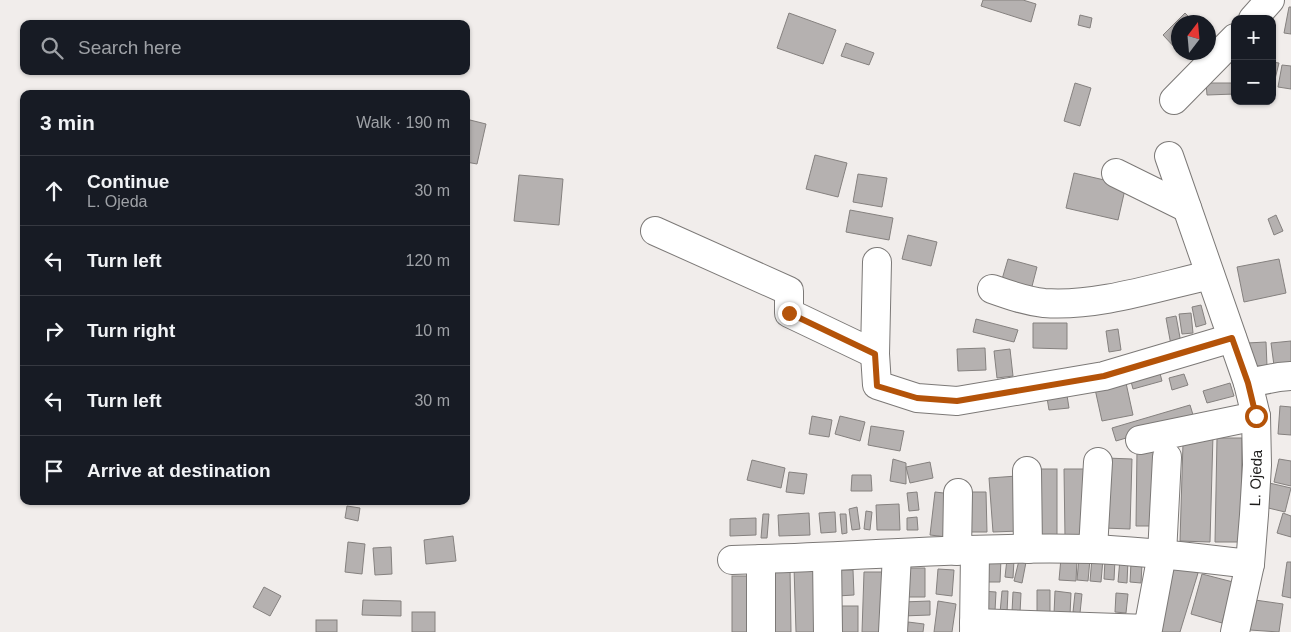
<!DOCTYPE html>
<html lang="en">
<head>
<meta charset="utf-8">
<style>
	body { margin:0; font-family:Arial,sans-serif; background:#242831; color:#f1f3f6 }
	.controls { position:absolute; right:15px; top:15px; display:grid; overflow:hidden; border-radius:10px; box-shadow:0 1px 4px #0004 }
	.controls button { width:45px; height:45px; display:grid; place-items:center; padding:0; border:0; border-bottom:1px solid #363941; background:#171b24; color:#f1f3f6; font:25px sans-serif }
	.compass { position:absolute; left:1171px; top:15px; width:45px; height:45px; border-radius:50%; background:#171b24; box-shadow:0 1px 4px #0004; rotate:16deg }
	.stop { position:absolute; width:15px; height:15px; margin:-11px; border:4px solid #b45309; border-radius:50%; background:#fff }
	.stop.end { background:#b45309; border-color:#fff; box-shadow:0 1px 5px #0008 }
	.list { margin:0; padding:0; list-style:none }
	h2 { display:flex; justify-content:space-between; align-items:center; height:65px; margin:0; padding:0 20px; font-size:21px }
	h2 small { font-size:16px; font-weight:400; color:#9ea1a6 }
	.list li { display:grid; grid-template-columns:32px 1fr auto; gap:15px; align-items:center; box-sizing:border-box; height:70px; padding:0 20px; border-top:1px solid #363941 }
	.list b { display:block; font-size:19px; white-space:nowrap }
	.list p { margin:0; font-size:16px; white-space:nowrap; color:#9ea1a6 }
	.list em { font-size:16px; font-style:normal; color:#9ea1a6 }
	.icon { flex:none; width:28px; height:28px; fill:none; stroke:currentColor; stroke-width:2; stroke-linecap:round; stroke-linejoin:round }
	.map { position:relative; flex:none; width:1291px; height:632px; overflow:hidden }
	.search { position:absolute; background:#171b24; box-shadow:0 1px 4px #0004; left:20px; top:20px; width:450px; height:55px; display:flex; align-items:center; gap:12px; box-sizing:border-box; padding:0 18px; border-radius:10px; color:#9ea1a6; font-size:19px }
	.panel { position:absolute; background:#171b24; box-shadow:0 1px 4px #0004; left:20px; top:90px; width:450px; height:415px; border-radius:10px }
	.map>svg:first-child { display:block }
</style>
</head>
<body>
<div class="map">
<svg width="1291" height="632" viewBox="0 0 1291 632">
	<rect width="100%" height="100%" fill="#f1edeb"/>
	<!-- building -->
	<g fill="#b5b1b0" stroke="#85817f">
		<polygon points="983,0 1023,0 1036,4 1031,22 981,6"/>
		<polygon points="1289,7 1291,7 1291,34 1284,33"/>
		<polygon points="789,13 836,30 823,64 777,48"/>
		<polygon points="1185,13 1194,22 1178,22 1178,51 1163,35"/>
		<polygon points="1080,15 1092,18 1090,28 1078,25"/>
		<polygon points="846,43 874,53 869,65 841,56"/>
		<polygon points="1272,62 1279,63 1274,83 1272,83"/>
		<polygon points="1282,65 1291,66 1291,89 1278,87"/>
		<polygon points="1075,83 1091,88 1080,126 1064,121"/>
		<polygon points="1206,83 1235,83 1235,94 1207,95"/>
		<polygon points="466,119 486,124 477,164 466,162"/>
		<polygon points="815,155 847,163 838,197 806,189"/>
		<polygon points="1074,173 1126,185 1118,220 1066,208"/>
		<polygon points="858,174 887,178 882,207 853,202"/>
		<polygon points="519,175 563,179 559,225 514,221"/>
		<polygon points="850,210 893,218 889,240 846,232"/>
		<polygon points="1276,215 1283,231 1274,235 1268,219"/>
		<polygon points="908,235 937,242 931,266 902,259"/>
		<polygon points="1008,259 1037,267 1030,294 1000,286"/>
		<polygon points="1279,259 1286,293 1244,302 1237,267"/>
		<polygon points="1201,305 1206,324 1196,327 1192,307"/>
		<polygon points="1191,313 1193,333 1182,334 1179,314"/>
		<polygon points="1176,316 1181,343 1171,345 1166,318"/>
		<polygon points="976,319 1018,330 1014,342 973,332"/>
		<polygon points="1033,323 1067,323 1067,349 1033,348"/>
		<polygon points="1118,329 1121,350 1109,352 1106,331"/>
		<polygon points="1291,341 1291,371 1275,373 1271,343"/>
		<polygon points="1266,342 1267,366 1248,366 1247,343"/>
		<polygon points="985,348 986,370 958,371 957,349"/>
		<polygon points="1010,349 1013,376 997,378 994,351"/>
		<polygon points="1158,366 1162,381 1133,389 1129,374"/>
		<polygon points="1184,374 1188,385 1172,390 1169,378"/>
		<polygon points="1126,383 1133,415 1102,421 1095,389"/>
		<polygon points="1230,383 1234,396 1207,403 1203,391"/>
		<polygon points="1066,389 1069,408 1049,410 1046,392"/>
		<polygon points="1190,405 1194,418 1116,441 1112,428"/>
		<polygon points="1280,406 1291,407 1291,435 1278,434"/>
		<polygon points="812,416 832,420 829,437 809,434"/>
		<polygon points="840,416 865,422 860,441 835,434"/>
		<polygon points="871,426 904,431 900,451 868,445"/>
		<polygon points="1213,435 1210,542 1180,541 1183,443"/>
		<polygon points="1217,438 1242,438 1241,542 1215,542"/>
		<polygon points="1137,449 1160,450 1159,526 1136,526"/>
		<polygon points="1106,458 1132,459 1130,529 1104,528"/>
		<polygon points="893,459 906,463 906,484 890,481"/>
		<polygon points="1279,459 1291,461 1291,486 1274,482"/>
		<polygon points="752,460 785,468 781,488 747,480"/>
		<polygon points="930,462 933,478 910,483 906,467"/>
		<rect x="1033" y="469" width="24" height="68"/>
		<polygon points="1064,469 1089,469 1089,537 1065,537"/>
		<polygon points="789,472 807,474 804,494 786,492"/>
		<polygon points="852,475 871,475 872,491 851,491"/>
		<polygon points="1017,476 1020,531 993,532 989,478"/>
		<polygon points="1265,482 1291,488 1285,512 1260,506"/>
		<polygon points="917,492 919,510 909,511 907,493"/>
		<polygon points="935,492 952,494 947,537 930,535"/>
		<polygon points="968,492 986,492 987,532 968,532"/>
		<polygon points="899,504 900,530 877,530 876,505"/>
		<polygon points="347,506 360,508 358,521 345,518"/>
		<polygon points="857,507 860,529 852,530 849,509"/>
		<polygon points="866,511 872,512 870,530 864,529"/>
		<polygon points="835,512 836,532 821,533 819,513"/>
		<polygon points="809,513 810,535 779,536 778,515"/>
		<polygon points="1283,513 1291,516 1291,537 1277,533"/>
		<polygon points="763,514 769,514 767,538 761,538"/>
		<polygon points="840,514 846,514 847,533 842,534"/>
		<polygon points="917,517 918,530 907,530 907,518"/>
		<polygon points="756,518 756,535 730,536 730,519"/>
		<polygon points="453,536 456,561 426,564 424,540"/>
		<polygon points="348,542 365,544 362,574 345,572"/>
		<polygon points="391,547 392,574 375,575 373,548"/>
		<polygon points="1020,556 1027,557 1022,583 1014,581"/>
		<polygon points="1079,557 1090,559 1088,581 1077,580"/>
		<polygon points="1061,558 1077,559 1076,581 1059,580"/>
		<polygon points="1092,558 1103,559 1101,582 1090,581"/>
		<polygon points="988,559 1001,559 1000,582 987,582"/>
		<polygon points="1007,559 1014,560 1013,578 1005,577"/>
		<polygon points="1120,559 1128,560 1127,583 1118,582"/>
		<polygon points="1105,560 1115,560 1114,580 1104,579"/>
		<polygon points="1287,562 1291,562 1291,598 1282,596"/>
		<polygon points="1131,563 1142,564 1141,583 1130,582"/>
		<polygon points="1170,563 1198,573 1180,632 1155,632"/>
		<polygon points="794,567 819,567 820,632 796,632"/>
		<polygon points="790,568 791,632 769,632 768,569"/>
		<polygon points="902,568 925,568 925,597 903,597"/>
		<polygon points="938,569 954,570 952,596 936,594"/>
		<polygon points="836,570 853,570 854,595 837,596"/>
		<polygon points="864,572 888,572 885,632 862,632"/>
		<polygon points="1202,574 1233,582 1222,623 1191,614"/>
		<rect x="732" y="576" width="22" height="56"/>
		<polygon points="264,587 281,596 270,616 253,607"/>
		<polygon points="1037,590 1050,590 1050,616 1037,615"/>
		<polygon points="981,591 996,592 995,611 981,610"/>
		<polygon points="1002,591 1008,591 1007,613 1000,613"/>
		<polygon points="1055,591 1071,593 1070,615 1054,614"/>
		<polygon points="1013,592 1021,593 1020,613 1012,612"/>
		<polygon points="1075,593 1082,594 1080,613 1073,612"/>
		<polygon points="1116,593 1128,594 1126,613 1115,612"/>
		<polygon points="363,600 401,601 401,616 362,615"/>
		<polygon points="1255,600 1283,604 1279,632 1250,630"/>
		<polygon points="930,601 930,615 902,616 902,602"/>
		<polygon points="938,601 956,604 952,632 934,632"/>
		<rect x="834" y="606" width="24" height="26"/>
		<rect x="412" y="612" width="23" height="20"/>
		<rect x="316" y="620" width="21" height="12"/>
		<polygon points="908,622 924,624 923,632 907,632"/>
	</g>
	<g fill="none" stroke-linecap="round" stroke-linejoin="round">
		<defs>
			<g id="minor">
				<polyline points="1253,19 1270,0"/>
				<polyline points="1174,100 1235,38"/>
				<polyline points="1169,156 1248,383 1256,416 1257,465 1254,515 1250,564 1235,632"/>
				<polyline points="1116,173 1187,208"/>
				<polyline points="655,231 789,291 789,313 875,354"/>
				<polyline points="877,262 875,354 877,385 917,398 957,401 1104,376 1232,338"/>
				<path d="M992,289c17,6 34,12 52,14 53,4 113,-16 166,-28"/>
				<polyline points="1248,383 1279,377 1291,376"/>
				<polyline points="1140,440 1256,416"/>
				<polyline points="1027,471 1028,549"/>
				<polyline points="1093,549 1098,462"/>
				<polyline points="957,551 958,493"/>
				<polyline points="827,557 828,632"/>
				<polyline points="761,559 761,632"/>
				<path d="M732,560c120,-3 240,-14 360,-11 52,2 105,9 158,15"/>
				<polyline points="974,623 1148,629 1162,554 1167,457"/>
				<polyline points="893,632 897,554"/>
				<polyline points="974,632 975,551"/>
			</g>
		</defs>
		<!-- minor casing -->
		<use href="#minor" stroke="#7c7977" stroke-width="30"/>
		<!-- minor -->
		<use href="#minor" stroke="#fff" stroke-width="28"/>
	</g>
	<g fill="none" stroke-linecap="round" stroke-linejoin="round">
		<!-- route -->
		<polyline stroke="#b45309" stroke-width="6" points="789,313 875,354 877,386 917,398 957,401 1104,376 1232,338 1248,383 1256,416"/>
	</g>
	<g text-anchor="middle" stroke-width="4" stroke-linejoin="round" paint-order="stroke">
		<!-- street labels -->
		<g font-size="15" fill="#1e1d1c" stroke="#fff">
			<text transform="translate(1256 478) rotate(-88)" y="5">L. Ojeda</text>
		</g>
	</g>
</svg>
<div class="controls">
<button>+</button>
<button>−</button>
</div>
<svg class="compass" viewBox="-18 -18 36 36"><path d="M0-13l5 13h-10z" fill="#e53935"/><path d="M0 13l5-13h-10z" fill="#9ea1a6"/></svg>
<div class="stop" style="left:1256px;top:416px"></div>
<div class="stop end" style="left:789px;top:313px"></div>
<div class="search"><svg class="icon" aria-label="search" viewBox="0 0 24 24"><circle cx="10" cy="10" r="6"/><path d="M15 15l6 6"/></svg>Search here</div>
<section class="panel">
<h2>3 min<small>Walk · 190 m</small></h2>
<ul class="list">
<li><svg class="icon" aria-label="ahead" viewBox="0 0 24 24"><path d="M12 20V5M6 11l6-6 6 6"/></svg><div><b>Continue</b><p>L. Ojeda</p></div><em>30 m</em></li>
<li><svg class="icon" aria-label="left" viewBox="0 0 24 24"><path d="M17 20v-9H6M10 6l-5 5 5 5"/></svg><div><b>Turn left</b></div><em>120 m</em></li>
<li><svg class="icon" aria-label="right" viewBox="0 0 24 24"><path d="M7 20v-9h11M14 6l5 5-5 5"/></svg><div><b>Turn right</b></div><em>10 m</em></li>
<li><svg class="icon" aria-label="left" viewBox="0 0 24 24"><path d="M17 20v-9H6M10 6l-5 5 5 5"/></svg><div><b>Turn left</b></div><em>30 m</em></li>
<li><svg class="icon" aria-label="arrive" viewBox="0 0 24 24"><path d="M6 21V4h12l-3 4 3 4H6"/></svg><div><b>Arrive at destination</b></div></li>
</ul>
</section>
</div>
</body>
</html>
